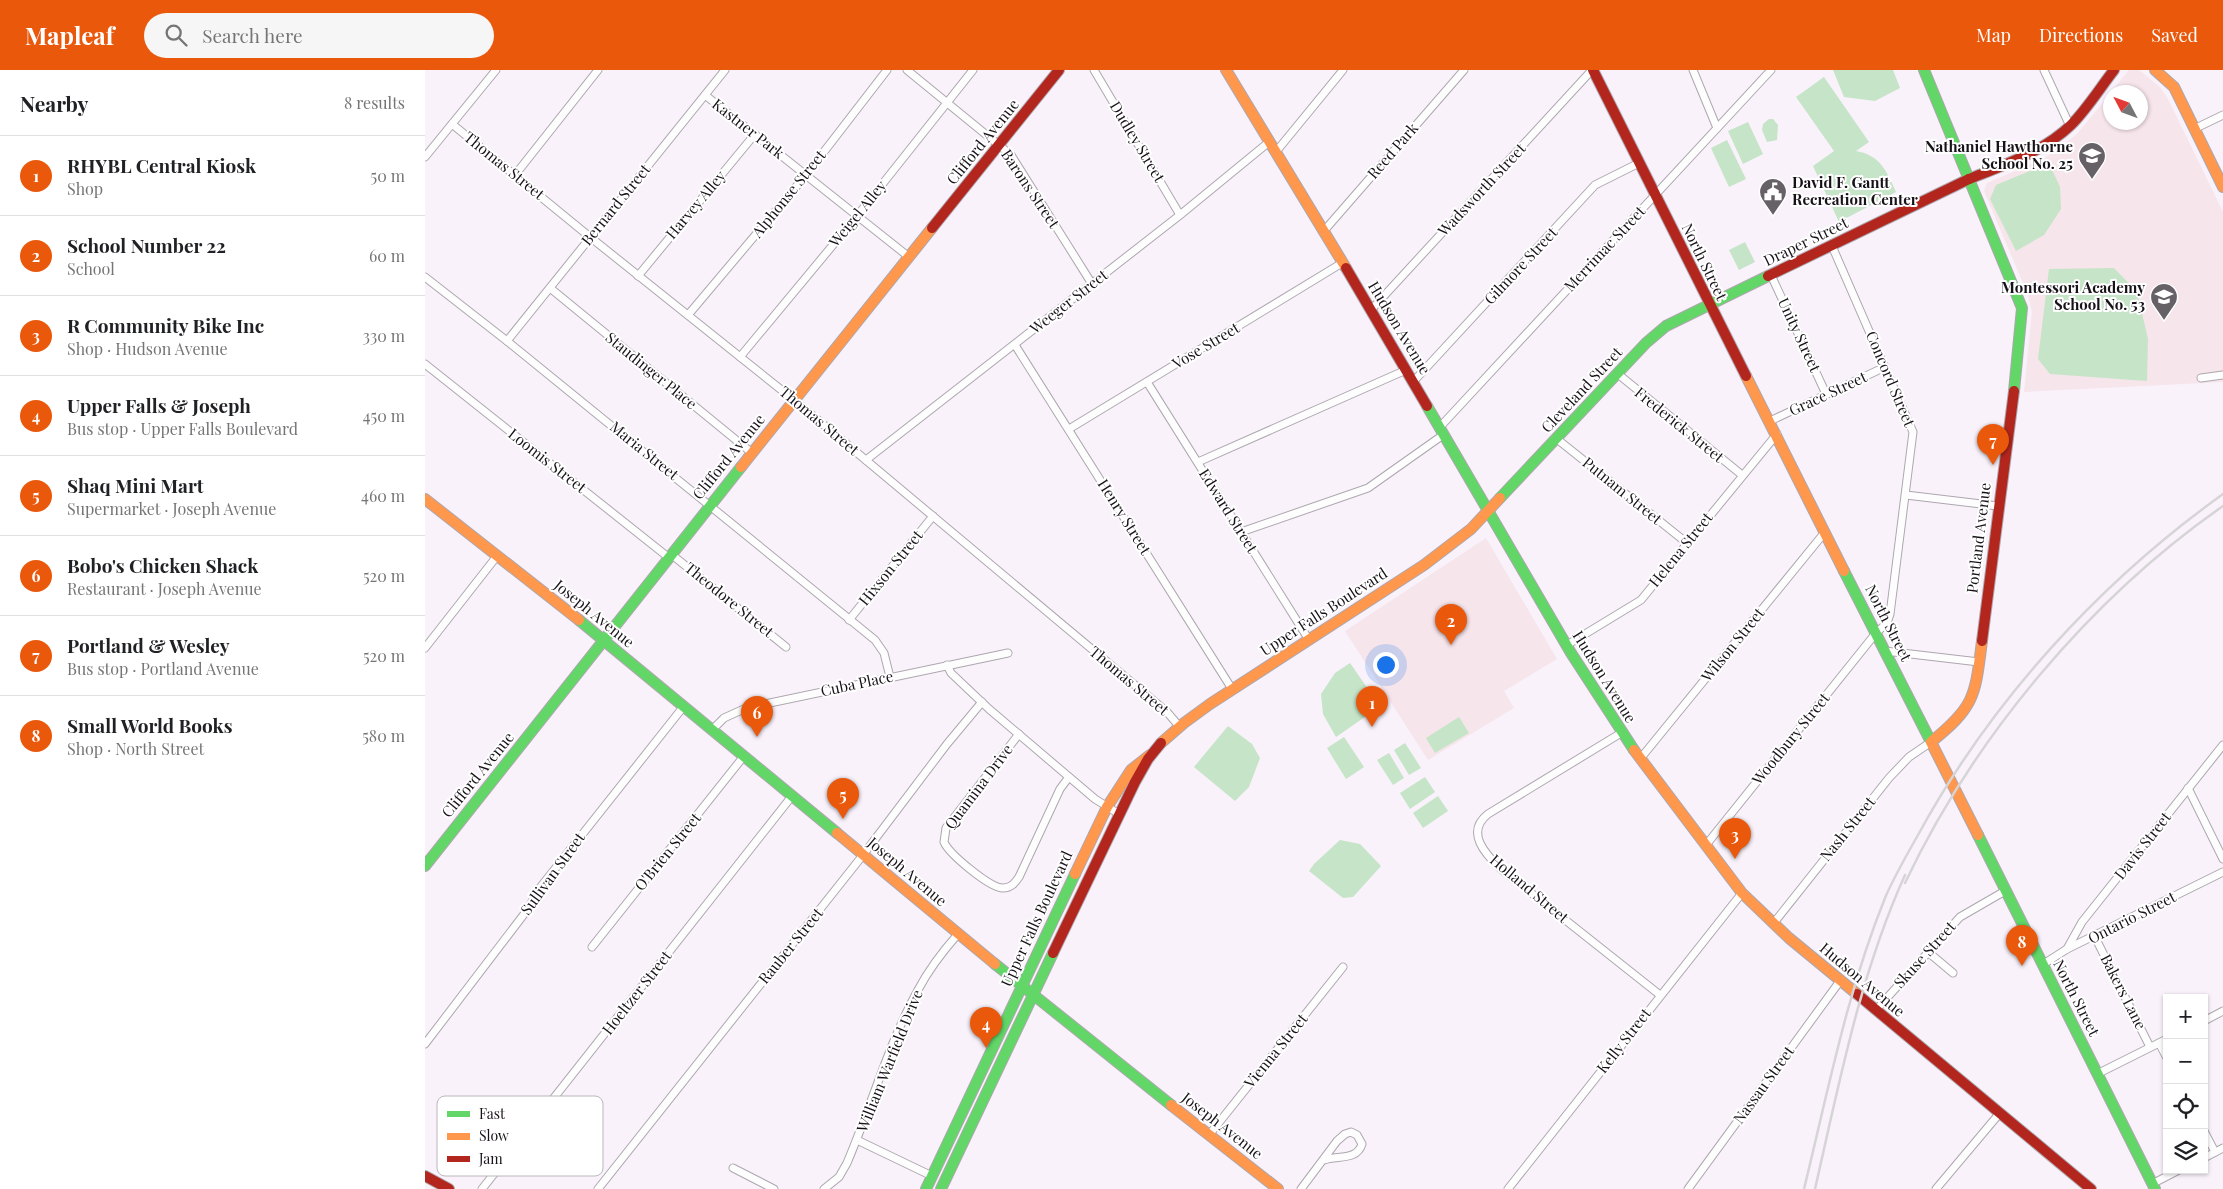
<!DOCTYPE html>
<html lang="en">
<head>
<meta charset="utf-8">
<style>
	body { margin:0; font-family:"Playfair Display",serif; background:#f6f6f6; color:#202124 }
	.controls { position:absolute; right:15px; bottom:15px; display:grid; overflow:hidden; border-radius:0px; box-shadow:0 1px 4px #0004 }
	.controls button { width:45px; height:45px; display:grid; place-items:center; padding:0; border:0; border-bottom:1px solid #e0e0e0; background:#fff; color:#202124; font:25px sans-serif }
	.compass { position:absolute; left:1678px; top:15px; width:45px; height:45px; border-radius:50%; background:#fff; box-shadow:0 1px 4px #0004; rotate:311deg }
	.you { position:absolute; left:960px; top:594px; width:18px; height:18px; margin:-12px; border:4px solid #fff; border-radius:50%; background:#1a73e8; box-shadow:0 0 0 8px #1a73e833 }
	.badge { display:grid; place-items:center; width:32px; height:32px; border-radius:50%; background:#ea580c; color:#fff; font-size:16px; font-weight:700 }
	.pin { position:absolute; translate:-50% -41px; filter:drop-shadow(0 1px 2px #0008) }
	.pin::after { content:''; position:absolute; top:26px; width:18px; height:15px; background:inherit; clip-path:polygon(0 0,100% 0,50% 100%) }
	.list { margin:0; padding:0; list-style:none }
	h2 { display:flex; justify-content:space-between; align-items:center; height:65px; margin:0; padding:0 20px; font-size:21px }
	h2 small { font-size:16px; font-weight:400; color:#757577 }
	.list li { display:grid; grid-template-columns:32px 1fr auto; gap:15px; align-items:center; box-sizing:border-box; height:80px; padding:0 20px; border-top:1px solid #e0e0e0 }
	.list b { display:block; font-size:19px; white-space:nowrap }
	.list p { margin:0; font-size:16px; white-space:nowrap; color:#757577 }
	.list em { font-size:16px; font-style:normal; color:#757577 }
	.icon { flex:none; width:28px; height:28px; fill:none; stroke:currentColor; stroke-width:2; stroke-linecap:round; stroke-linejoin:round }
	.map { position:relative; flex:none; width:1798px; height:1119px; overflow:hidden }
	header { display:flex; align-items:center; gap:30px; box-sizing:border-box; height:70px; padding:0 25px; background:#ea580c; color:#fff }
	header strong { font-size:24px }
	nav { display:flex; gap:28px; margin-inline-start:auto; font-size:18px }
	.search { width:350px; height:45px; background:#f6f6f6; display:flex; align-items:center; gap:12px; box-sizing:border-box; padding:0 18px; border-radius:28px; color:#757577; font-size:19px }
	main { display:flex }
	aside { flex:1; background:#fff }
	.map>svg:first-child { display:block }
</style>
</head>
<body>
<header>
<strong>Mapleaf</strong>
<div class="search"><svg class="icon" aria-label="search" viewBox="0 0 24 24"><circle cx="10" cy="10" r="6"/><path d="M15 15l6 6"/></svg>Search here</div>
<nav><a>Map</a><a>Directions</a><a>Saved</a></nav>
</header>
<main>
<aside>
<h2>Nearby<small>8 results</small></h2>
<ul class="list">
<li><span class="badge">1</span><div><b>RHYBL Central Kiosk</b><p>Shop</p></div><em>50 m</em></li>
<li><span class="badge">2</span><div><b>School Number 22</b><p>School</p></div><em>60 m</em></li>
<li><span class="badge">3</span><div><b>R Community Bike Inc</b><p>Shop · Hudson Avenue</p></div><em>330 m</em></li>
<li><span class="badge">4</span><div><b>Upper Falls &amp; Joseph</b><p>Bus stop · Upper Falls Boulevard</p></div><em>450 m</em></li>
<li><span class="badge">5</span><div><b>Shaq Mini Mart</b><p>Supermarket · Joseph Avenue</p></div><em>460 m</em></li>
<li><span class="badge">6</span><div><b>Bobo's Chicken Shack</b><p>Restaurant · Joseph Avenue</p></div><em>520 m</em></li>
<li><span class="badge">7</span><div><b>Portland &amp; Wesley</b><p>Bus stop · Portland Avenue</p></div><em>520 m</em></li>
<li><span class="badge">8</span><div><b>Small World Books</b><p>Shop · North Street</p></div><em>580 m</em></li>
</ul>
</aside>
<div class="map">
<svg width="1798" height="1119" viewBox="0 0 1798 1119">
	<rect width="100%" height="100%" fill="#f9f2fb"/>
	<!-- education -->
	<g fill="#f6e5eb">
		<polygon points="1704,0 1714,0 1735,17 1743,29 1798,142 1798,312 1599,322 1607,242 1603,225 1559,121 1562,113 1620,88 1636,77 1652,64 1686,23 1686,52 1716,52 1716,22 1686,22"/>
		<polygon points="1061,468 1132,589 1079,621 1089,638 1003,690 920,561"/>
	</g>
	<!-- green -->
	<g fill="#c6e4c7">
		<polygon points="1408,0 1468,0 1475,18 1450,31 1419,27"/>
		<path d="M1399,7l45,65 -13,9c24,4 31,20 40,41l-57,30 -26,-56 21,-15 -38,-54z"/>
		<polygon points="1344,49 1348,49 1353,55 1352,70 1342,72 1337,60 1338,54"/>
		<polygon points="1323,52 1338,84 1318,94 1303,61"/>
		<polygon points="1302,70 1321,109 1304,117 1286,78"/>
		<polygon points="1624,93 1635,117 1636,139 1619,165 1591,181 1565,129 1571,115"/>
		<polygon points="1320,172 1330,192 1314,200 1304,180"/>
		<polygon points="1689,198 1712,222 1723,269 1722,311 1625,304 1613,289 1624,199"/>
		<polygon points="925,593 950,629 947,642 911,667 898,644 896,624 910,603"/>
		<polygon points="1034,647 1044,663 1010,683 1001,668"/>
		<polygon points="803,656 827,674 835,688 824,717 810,731 769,697"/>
		<polygon points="919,667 939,697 921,709 902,678"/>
		<polygon points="980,673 996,698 984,705 969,680"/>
		<polygon points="964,683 979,708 968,715 952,690"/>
		<polygon points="1000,707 1010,722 985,739 975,723"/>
		<polygon points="1013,726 1023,741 998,758 988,743"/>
		<polygon points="915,770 935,774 956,796 928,827 918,828 884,801 889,794"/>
	</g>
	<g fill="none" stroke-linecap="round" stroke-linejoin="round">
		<defs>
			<g id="street">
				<polyline points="482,0 586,85 667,214"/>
				<polyline points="669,0 755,145"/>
				<polyline points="1268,0 1292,58"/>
				<polyline points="1619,0 1645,56"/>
				<polyline points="280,25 484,187"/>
				<polyline points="27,54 165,167 369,330 742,642 754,656"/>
				<polyline points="1769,59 1798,45"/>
				<polyline points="850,83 918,0"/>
				<polyline points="0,87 71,0"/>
				<polyline points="90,105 173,0"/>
				<polyline points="898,162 1039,0"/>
				<polyline points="1346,205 1401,324"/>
				<polyline points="213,206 330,64"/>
				<polyline points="0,207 82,271 450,570 459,583 465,607"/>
				<polyline points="125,218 327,383"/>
				<polyline points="946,240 1167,0"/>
				<polyline points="263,245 381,105 462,0"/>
				<polyline points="82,271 300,0"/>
				<polyline points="590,275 807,619"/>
				<polyline points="315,287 432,146 548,0"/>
				<polyline points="0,294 243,487"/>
				<polyline points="1193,304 1317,405"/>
				<polyline points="1776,308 1798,305"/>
				<polyline points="722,312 884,570"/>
				<polyline points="988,312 1170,115 1214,93"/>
				<polyline points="1345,351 1460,297"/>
				<polyline points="1014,358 1346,0"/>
				<polyline points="644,359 917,193"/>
				<polyline points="1132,369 1262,473"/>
				<polyline points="441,390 755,145 844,72"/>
				<polyline points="773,392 981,300"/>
				<polyline points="1481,425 1573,436"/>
				<polyline points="816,462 943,418 1018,365"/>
				<polyline points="246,484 361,577"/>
				<polyline points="424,550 508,446"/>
				<polyline points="1142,575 1216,530 1352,364"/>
				<polyline points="0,578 72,486"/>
				<polyline points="1460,581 1554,592"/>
				<polyline points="522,595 526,603 564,639 670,729 694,744"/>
				<polyline points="287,660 299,648 321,638 583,583"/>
				<path d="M1196,663l-133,81c-23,18 -3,40 13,55l159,126"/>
				<path d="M594,664l-73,94 -2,14c5,12 46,46 59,46 8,0 12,-5 16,-11l41,-88 9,-12"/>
				<polyline points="1215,689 1400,462"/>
				<polyline points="1763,718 1798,789"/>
				<polyline points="1281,775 1451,563 1462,553 1465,544 1488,362 1407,176"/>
				<polyline points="1348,854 1464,708 1484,687 1506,672"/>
				<polyline points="1670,867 1725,977"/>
				<polyline points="167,877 319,686"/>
				<polyline points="1642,879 1657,852 1798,675"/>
				<polyline points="1503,882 1528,903"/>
				<polyline points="1617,895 1642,879 1798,802"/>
				<polyline points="1451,940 1535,847 1580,821"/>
				<polyline points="1779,951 1798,941"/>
				<polyline points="1734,973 1742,988"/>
				<polyline points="0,974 103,839 114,819 259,636"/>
				<polyline points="1672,1004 1742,969"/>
				<polyline points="1779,1061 1790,1082"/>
				<polyline points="784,1065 918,897"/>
				<polyline points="432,1070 507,1106"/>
				<polyline points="1779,1088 1798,1078"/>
				<polyline points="308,1098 349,1119"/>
				<polyline points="1727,1114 1754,1100"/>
				<polyline points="57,1119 367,726"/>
				<polyline points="173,1119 438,785 522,674 557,632"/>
				<path d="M399,1119l15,-12 8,-14c24,-56 42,-121 71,-173 11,-21 25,-39 40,-56"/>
				<path d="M876,1119l36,-48 8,-7 6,-2 6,3 5,9c-5,17 -25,11 -38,16"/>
				<polyline points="1083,1119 1317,823"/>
				<polyline points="1263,1119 1415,911"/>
				<polyline points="1511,1119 1574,1044"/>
			</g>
			<g id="fast">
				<polyline points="1499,0 1597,238 1589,321"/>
				<polyline points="1002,336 1146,583 1209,680"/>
				<polyline points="1075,428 1221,273 1241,256 1343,206"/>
				<polyline points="1419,501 1506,672"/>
				<polyline points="154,550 412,763"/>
				<polyline points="1553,765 1730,1119"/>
				<polyline points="0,796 316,397"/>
				<polyline points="570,894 746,1035"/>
				<polyline points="501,1119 650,804"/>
				<polyline points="516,1119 628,883"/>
			</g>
			<g id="slow">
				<polyline points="801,0 921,198"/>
				<polyline points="1730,0 1749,17 1798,117"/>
				<polyline points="1321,306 1419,501"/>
				<polyline points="316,397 507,158"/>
				<polyline points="0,429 154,550"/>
				<polyline points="736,673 759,653 785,634 999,495 1046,459 1075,428"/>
				<polyline points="1209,680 1317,823 1364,868 1432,924"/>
				<polyline points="412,763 570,894"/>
				<path d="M1553,765l-47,-93c45,-36 44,-47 51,-101"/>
				<polyline points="650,804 682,737 706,700 725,685"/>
				<polyline points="746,1035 853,1119"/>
			</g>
			<g id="jam">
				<polyline points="1168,0 1321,306"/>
				<path d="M1544,109c35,-14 74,-27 102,-54 16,-16 29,-37 43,-55"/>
				<polyline points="507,158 634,0"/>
				<polyline points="921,198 1002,336"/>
				<polyline points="1343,206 1544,109"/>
				<polyline points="1557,571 1589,321"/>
				<polyline points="628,883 710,712 723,689 736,673"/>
				<polyline points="1432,924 1666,1119"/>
				<polyline points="0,1106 24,1119"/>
			</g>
		</defs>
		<!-- street casing -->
		<use href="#street" stroke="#ada7ae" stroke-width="9"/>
		<!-- fast casing -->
		<use href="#fast" stroke="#ada7ae" stroke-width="12"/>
		<!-- slow casing -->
		<use href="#slow" stroke="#ada7ae" stroke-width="12"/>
		<!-- jam casing -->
		<use href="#jam" stroke="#ada7ae" stroke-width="12"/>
		<!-- street -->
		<use href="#street" stroke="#fefdfe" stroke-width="7"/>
		<!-- fast -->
		<use href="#fast" stroke="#63d668" stroke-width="10"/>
		<!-- slow -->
		<use href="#slow" stroke="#ff974d" stroke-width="10"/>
		<!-- jam -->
		<use href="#jam" stroke="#b3261e" stroke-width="10"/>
		<!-- rail -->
		<g stroke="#d6d4d6" stroke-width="2.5">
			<path d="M1480,813c69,-146 186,-285 318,-377"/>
			<path d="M1379,1119c24,-98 43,-197 81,-291 9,-21 21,-42 33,-63 73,-134 181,-252 305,-341"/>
			<path d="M1390,1119c24,-105 45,-215 90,-314"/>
		</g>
	</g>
	<!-- icons -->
	<defs>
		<symbol id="school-pin" viewBox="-11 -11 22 30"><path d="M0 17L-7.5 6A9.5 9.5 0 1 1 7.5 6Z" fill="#666067" stroke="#fff"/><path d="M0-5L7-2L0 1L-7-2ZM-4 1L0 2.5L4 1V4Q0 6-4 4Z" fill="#fff"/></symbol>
		<symbol id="civic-pin" viewBox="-11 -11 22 30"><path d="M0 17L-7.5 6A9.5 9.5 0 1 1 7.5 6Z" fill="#666067" stroke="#fff"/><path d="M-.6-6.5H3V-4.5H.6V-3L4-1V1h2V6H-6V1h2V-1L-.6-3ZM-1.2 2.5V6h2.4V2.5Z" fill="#fff"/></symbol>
	</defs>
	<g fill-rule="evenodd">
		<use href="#school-pin" x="1651" y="70" width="32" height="43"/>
		<use href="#civic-pin" x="1332" y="106" width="32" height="43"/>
		<use href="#school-pin" x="1723" y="211" width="32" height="43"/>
	</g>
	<g text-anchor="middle" stroke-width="4" stroke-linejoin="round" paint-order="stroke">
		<!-- street labels -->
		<g font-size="15" fill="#171118" stroke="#fff">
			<text transform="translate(323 59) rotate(38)" y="5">Kastner Park</text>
			<text transform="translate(558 72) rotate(-51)" y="5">Clifford Avenue</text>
			<text transform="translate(712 72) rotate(59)" y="5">Dudley Street</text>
			<text transform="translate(968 81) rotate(-49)" y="5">Reed Park</text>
			<text transform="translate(79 96) rotate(39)" y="5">Thomas Street</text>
			<text transform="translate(605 119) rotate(56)" y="5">Barons Street</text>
			<text transform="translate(1057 120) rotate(-47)" y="5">Wadsworth Street</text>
			<text transform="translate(364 124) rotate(-51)" y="5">Alphonse Street</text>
			<text transform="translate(191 135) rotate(-51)" y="5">Bernard Street</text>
			<text transform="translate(271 135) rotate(-50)" y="5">Harvey Alley</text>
			<text transform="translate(433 144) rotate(-51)" y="5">Weigel Alley</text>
			<text transform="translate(1381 172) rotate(-26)" y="5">Draper Street</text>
			<text transform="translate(1180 179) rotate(-47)" y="5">Merrimac Street</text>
			<text transform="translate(1279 192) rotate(64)" y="5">North Street</text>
			<text transform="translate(1096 196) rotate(-47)" y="5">Gilmore Street</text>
			<text transform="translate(644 232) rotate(-38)" y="5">Weeger Street</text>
			<text transform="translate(974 258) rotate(59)" y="5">Hudson Avenue</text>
			<text transform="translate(1374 265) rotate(65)" y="5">Unity Street</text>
			<text transform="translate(781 276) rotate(-31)" y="5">Vose Street</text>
			<text transform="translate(226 301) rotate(39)" y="5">Staudinger Place</text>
			<text transform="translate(1465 309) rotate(67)" y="5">Concord Street</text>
			<text transform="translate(1157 320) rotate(-47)" y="5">Cleveland Street</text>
			<text transform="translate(1403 324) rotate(-25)" y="5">Grace Street</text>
			<text transform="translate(394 351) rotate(40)" y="5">Thomas Street</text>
			<text transform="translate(1254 355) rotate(39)" y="5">Frederick Street</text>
			<text transform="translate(219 381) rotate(39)" y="5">Maria Street</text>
			<text transform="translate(304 387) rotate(-51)" y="5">Clifford Avenue</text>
			<text transform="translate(122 391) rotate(38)" y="5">Loomis Street</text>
			<text transform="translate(1197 421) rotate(39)" y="5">Putnam Street</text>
			<text transform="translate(803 441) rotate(58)" y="5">Edward Street</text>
			<text transform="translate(699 447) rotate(58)" y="5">Henry Street</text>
			<text transform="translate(1554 468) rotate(-83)" y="5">Portland Avenue</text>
			<text transform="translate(1256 480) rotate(-51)" y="5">Helena Street</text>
			<text transform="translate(466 498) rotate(-51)" y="5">Hixson Street</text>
			<text transform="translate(304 530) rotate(39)" y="5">Theodore Street</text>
			<text transform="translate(899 542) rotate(-33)" y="5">Upper Falls Boulevard</text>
			<text transform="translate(169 544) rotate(39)" y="5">Joseph Avenue</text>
			<text transform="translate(1463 553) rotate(63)" y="5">North Street</text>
			<text transform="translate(1308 575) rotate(-51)" y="5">Wilson Street</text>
			<text transform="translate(1179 607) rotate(58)" y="5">Hudson Avenue</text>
			<text transform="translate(704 611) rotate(40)" y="5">Thomas Street</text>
			<text transform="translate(432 614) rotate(-12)" y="5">Cuba Place</text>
			<text transform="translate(1366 669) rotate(-51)" y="5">Woodbury Street</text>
			<text transform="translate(53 705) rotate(-51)" y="5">Clifford Avenue</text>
			<text transform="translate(554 717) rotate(-53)" y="5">Quamina Drive</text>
			<text transform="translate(1423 759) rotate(-51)" y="5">Nash Street</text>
			<text transform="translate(1718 776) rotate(-52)" y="5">Davis Street</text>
			<text transform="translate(243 782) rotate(-51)" y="5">O'Brien Street</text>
			<text transform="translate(482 802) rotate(40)" y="5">Joseph Avenue</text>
			<text transform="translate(128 804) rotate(-54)" y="5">Sullivan Street</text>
			<text transform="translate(1104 819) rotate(40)" y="5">Holland Street</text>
			<text transform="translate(1707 848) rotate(-27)" y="5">Ontario Street</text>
			<text transform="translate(612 849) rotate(-65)" y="5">Upper Falls Boulevard</text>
			<text transform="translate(366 876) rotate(-51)" y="5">Rauber Street</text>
			<text transform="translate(1500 885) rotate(-48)" y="5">Skuse Street</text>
			<text transform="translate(1437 910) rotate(40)" y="5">Hudson Avenue</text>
			<text transform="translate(1698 922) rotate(63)" y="5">Bakers Lane</text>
			<text transform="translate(212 923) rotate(-52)" y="5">Hoeltzer Street</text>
			<text transform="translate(1651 928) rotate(63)" y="5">North Street</text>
			<text transform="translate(1199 971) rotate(-52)" y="5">Kelly Street</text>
			<text transform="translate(851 981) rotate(-51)" y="5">Vienna Street</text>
			<text transform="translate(465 991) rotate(-68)" y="5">William Warfield Drive</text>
			<text transform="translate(1339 1015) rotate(-54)" y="5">Nassau Street</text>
			<text transform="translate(797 1056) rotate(38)" y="5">Joseph Avenue</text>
		</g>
		<!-- poi labels -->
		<g font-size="15" font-weight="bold" fill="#171118" stroke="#fff" text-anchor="end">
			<text x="1648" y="82">Nathaniel Hawthorne<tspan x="1648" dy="17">School No. 25</tspan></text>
			<text x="1367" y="118" text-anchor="start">David F. Gantt<tspan x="1367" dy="17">Recreation Center</tspan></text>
			<text x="1720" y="223">Montessori Academy<tspan x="1720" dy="17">School No. 53</tspan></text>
		</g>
	</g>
	<!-- legend -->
	<rect x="12" y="1026" width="166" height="80" rx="8" fill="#fff" stroke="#b9b8ba" stroke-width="1"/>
	<rect x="22" y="1041" width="23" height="6" fill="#63d668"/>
	<rect x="22" y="1063" width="23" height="7" fill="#ff974d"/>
	<rect x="22" y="1086" width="23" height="6" fill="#b3261e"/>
	<g font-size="14" fill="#171118">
		<text x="54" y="1049">Fast</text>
		<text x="54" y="1071">Slow</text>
		<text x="54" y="1094">Jam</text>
	</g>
</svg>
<div class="controls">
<button>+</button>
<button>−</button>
<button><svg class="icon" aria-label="locate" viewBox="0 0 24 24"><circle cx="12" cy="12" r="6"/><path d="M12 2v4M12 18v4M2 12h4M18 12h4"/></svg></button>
<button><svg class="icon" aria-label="layers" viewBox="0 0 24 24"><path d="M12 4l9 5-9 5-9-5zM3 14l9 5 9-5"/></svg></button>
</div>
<svg class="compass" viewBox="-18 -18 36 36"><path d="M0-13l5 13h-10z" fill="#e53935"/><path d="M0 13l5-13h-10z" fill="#757577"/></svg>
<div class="you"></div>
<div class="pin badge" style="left:947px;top:657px">1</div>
<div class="pin badge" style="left:1026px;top:575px">2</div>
<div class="pin badge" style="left:1310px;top:789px">3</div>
<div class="pin badge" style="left:561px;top:978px">4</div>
<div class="pin badge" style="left:418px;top:749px">5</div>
<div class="pin badge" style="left:332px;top:667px">6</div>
<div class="pin badge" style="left:1568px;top:395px">7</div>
<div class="pin badge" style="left:1597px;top:896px">8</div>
</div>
</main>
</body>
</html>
